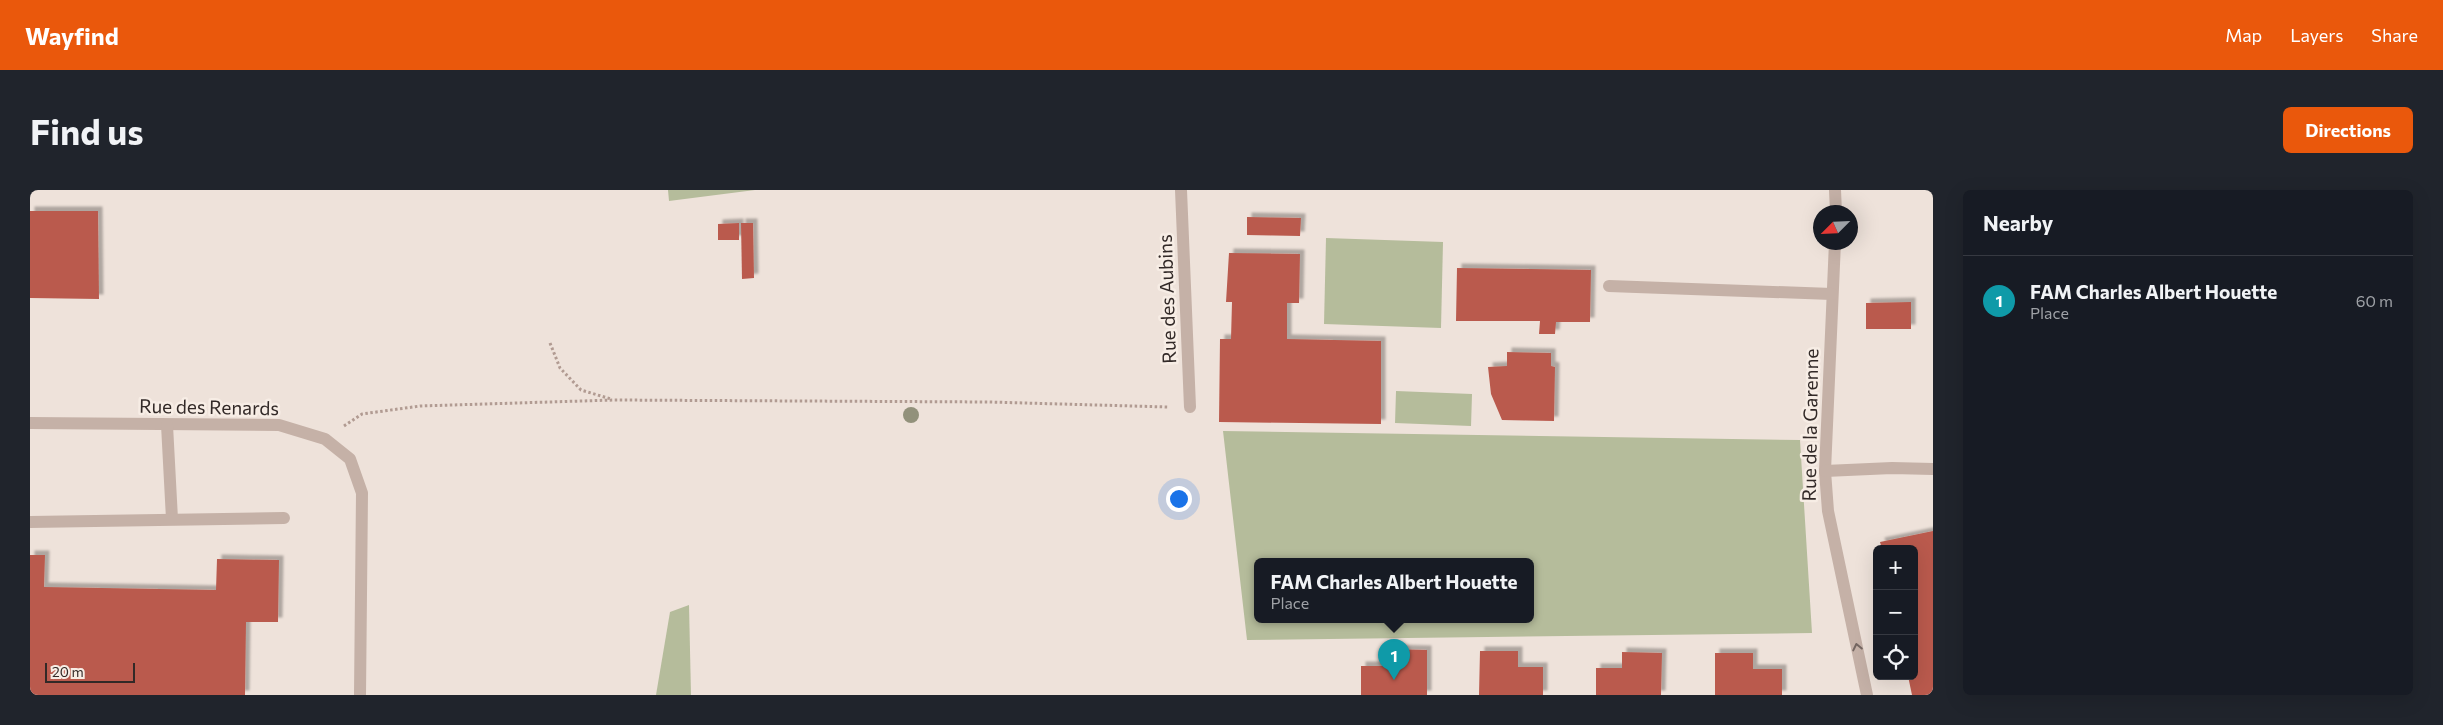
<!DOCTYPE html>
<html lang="en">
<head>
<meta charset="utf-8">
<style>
	body { margin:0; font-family:Commissioner,sans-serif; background:#20242c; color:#f1f3f6 }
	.controls { position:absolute; right:15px; bottom:15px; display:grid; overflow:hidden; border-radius:8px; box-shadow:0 5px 20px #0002 }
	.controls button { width:45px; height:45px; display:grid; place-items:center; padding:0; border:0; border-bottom:1px solid #363941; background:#171b24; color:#f1f3f6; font:25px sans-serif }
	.compass { position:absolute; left:1783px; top:15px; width:45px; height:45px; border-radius:50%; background:#171b24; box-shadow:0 5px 20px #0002; rotate:246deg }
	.scale { position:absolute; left:15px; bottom:12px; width:90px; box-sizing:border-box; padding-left:5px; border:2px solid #322927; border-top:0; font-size:14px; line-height:18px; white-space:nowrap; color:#322927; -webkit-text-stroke:4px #f7ede5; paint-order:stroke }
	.you { position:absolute; left:1148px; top:308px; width:18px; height:18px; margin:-12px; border:4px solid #fff; border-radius:50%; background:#1a73e8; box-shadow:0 0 0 8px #1a73e833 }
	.badge { display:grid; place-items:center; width:32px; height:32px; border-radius:50%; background:#ea580c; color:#fff; font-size:16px; font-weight:700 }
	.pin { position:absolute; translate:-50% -41px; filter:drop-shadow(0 1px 2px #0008) }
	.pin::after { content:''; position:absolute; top:26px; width:18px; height:15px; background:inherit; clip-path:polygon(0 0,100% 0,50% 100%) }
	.popup { position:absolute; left:1224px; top:368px; width:280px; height:65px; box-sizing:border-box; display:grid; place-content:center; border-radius:8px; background:#171b24; filter:drop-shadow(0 1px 4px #0005); font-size:16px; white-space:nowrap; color:#9ea1a6 }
	.popup b { font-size:19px; color:#f1f3f6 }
	.popup::after { content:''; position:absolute; left:50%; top:100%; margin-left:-10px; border:10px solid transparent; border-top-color:#171b24 }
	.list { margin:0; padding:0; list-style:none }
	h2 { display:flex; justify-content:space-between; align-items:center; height:65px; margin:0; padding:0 20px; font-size:21px }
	h2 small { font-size:16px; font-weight:400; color:#9ea1a6 }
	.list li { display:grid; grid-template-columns:32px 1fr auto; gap:15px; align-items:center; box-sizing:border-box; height:90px; padding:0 20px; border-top:1px solid #363941 }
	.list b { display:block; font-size:19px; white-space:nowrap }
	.list p { margin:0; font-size:16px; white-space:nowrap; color:#9ea1a6 }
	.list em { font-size:16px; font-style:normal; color:#9ea1a6 }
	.icon { flex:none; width:28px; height:28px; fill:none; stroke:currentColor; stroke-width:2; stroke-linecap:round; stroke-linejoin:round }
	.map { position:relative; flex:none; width:1903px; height:505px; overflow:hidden; border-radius:8px }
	header { display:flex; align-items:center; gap:30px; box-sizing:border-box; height:70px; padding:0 25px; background:#ea580c; color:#fff }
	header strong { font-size:24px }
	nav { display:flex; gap:28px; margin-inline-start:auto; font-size:18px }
	.intro { display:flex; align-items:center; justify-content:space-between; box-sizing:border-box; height:120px; padding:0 30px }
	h1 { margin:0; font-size:35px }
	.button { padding:12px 22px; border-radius:8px; background:#ea580c; color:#fff; font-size:18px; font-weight:700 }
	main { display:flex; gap:30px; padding:0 30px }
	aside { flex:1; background:#171b24; border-radius:8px; box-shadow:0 5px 20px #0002 }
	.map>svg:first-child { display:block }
</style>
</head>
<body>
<header>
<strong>Wayfind</strong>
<nav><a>Map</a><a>Layers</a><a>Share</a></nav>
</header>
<div class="intro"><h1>Find us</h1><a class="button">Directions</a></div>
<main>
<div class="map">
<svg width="1903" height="505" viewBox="0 0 1903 505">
	<defs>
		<filter id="shadow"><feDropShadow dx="4.5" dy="-4.5" stdDeviation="1" flood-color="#0004"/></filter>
	</defs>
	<rect width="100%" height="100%" fill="#eee2da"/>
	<!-- green -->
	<g fill="#b5bc9b" fill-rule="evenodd">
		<polygon points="638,0 725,0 639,11"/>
		<polygon points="1296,48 1413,52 1411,138 1294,134"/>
		<polygon points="1366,201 1442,204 1441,236 1365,233"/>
		<path d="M1193,241l577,9 12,193 -565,7zM1228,371h272v58h-272z"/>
		<polygon points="659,415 661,505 626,505 640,422"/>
	</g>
	<!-- building -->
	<g fill="#ba5a4d" filter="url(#shadow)">
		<polygon points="0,21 68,21 69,109 0,108"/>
		<polygon points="1217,27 1271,28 1270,46 1217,45"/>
		<polygon points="709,33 709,50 688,50 688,34"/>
		<polygon points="711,33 723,33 724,88 712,89"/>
		<polygon points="1199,63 1270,64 1269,113 1257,113 1257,149 1351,151 1351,234 1189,232 1190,149 1201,149 1202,112 1196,112"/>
		<polygon points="1427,78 1561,80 1560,132 1526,132 1525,144 1509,144 1510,131 1426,131"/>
		<polygon points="1881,112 1881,139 1836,139 1836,113"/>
		<polygon points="1477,162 1521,163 1521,176 1525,177 1524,231 1472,230 1461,204 1458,177 1477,176"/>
		<polygon points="1903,341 1903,505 1882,505 1878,486 1884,486 1884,359 1852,359 1850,352"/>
		<polygon points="0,365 15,365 14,397 186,400 187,369 249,370 248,432 216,432 215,505 0,505"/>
		<polygon points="1359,459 1397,460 1397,505 1331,505 1331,476 1358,476"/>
		<polygon points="1450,461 1488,461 1488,477 1513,477 1513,505 1449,505"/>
		<polygon points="1592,462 1632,463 1631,505 1566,505 1566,478 1592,478"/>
		<polygon points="1685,463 1723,463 1723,479 1752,479 1752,505 1685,505"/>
	</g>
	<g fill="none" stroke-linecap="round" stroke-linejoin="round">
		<!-- path -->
		<g stroke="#b19b92" stroke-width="3" stroke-dasharray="2.5 2.5" stroke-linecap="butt">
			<polyline points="520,153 530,178 551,200 581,209"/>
			<polyline points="314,236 332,224 390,216 584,210 959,212 1138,217"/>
		</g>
		<!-- minor -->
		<g stroke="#c5b1a7" stroke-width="12">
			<polyline points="1151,0 1160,217"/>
			<polyline points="1805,0 1806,22"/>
			<polyline points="1805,52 1795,281 1798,321 1837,505"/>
			<polyline points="1579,96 1802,104"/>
			<polyline points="0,233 249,235 295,249 320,269 332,303 330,505"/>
			<polyline points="137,235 142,329"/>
			<polyline points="1795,281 1862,278 1903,279"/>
			<polyline points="0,332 254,328"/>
		</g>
	</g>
	<!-- trees -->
	<circle fill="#92917b" cx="881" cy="225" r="8"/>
	<!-- one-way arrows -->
	<defs><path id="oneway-chevron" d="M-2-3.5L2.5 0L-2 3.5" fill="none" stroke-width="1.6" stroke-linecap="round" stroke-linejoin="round" transform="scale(1.25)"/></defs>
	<use stroke="#746661" href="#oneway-chevron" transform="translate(1827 457) rotate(-102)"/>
	<g text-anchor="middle" stroke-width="5" stroke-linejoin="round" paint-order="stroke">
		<!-- street labels -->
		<g font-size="19" fill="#322927" stroke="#f7ede5">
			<text transform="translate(1137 109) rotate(-92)" y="7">Rue des Aubins</text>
			<text transform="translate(179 217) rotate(1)" y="7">Rue des Renards</text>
			<text transform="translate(1780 235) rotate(-89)" y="7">Rue de la Garenne</text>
		</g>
	</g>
</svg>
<div class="controls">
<button>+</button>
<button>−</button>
<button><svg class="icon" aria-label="locate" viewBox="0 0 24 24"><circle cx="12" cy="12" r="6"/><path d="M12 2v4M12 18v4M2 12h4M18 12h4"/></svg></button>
</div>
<svg class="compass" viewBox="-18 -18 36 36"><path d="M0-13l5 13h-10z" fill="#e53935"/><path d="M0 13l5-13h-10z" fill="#9ea1a6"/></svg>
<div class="scale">20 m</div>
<div class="you"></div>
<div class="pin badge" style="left:1364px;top:490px;background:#0f9aa8">1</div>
<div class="popup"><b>FAM Charles Albert Houette</b>Place</div>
</div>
<aside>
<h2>Nearby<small></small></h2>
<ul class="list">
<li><span class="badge" style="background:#0f9aa8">1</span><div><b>FAM Charles Albert Houette</b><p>Place</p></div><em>60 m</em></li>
</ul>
</aside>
</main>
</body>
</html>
